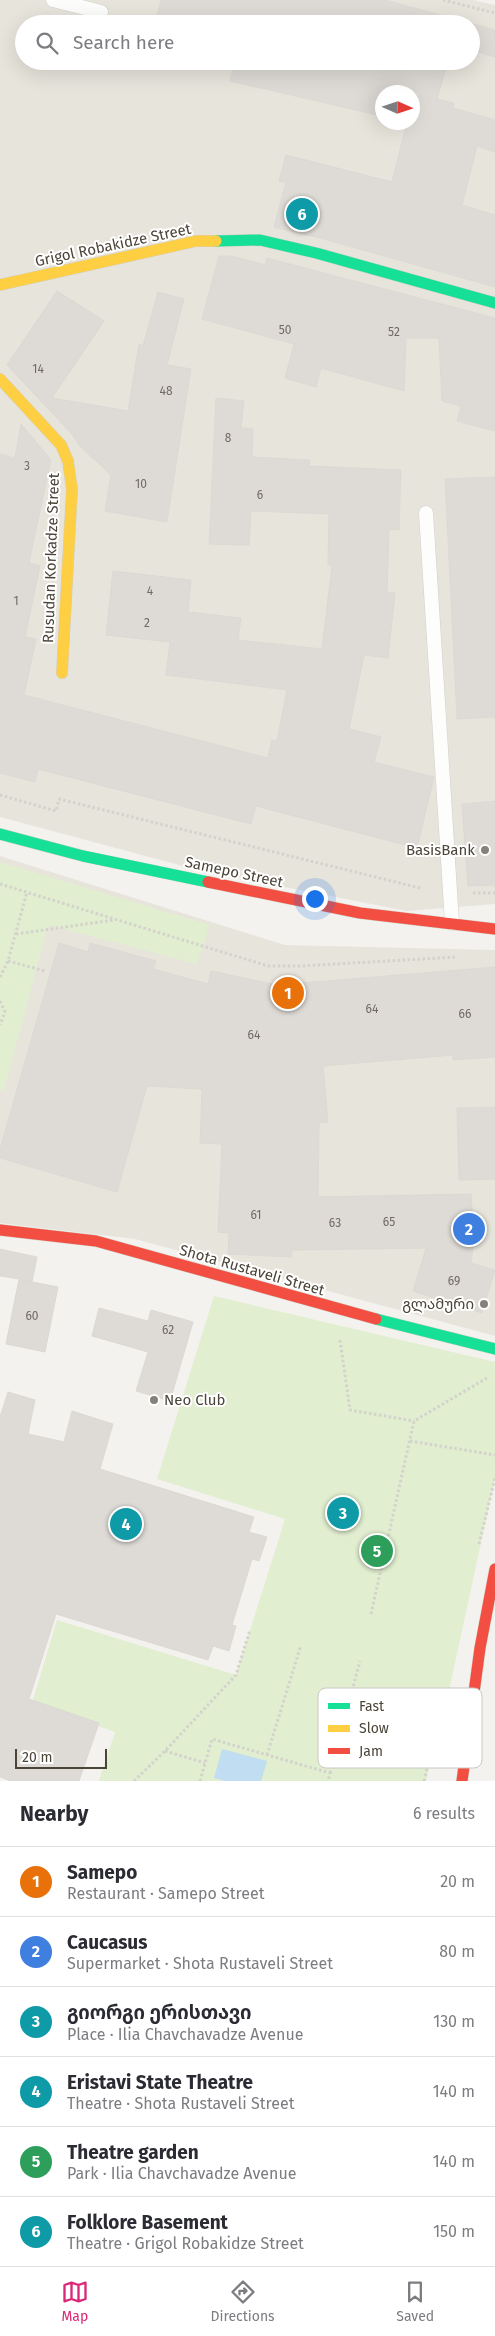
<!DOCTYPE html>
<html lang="en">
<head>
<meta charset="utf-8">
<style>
	body { margin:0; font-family:"Fira Sans","Noto Sans Georgian",sans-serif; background:#f2f2f3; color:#2b2b33 }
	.compass { position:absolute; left:375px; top:85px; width:45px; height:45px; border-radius:50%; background:#fff; box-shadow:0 5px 20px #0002; rotate:93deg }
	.scale { position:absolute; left:15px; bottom:12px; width:92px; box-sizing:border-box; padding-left:5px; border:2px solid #4b4439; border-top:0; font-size:14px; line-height:18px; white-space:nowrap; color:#4b4439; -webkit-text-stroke:4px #fff; paint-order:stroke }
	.you { position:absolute; left:314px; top:898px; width:18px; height:18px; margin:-12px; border:4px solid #fff; border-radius:50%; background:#1a73e8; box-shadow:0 0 0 8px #1a73e833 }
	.badge { display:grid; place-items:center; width:32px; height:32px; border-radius:50%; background:#db2777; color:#fff; font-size:16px; font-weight:700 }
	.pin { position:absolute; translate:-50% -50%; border:2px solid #fff; box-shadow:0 1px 5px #0006 }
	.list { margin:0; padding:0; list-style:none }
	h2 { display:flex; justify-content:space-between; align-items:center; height:65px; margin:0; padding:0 20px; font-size:21px }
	h2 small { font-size:16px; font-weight:400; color:#7c7c81 }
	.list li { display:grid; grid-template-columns:32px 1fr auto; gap:15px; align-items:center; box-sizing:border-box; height:70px; padding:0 20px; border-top:1px solid #e1e1e2 }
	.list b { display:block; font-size:19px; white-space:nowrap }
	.list p { margin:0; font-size:16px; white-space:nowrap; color:#7c7c81 }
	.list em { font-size:16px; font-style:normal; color:#7c7c81 }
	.icon { flex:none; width:28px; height:28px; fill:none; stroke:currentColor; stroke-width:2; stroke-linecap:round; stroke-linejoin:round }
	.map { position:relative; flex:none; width:495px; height:1781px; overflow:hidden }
	.search { position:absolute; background:#fff; box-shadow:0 5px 20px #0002; left:15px; right:15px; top:15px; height:55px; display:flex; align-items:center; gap:12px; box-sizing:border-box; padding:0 18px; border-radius:28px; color:#7c7c81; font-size:19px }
	.sheet { height:485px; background:#fff }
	nav { display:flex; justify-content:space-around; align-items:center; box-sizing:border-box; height:70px; border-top:1px solid #e1e1e2; background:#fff; font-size:14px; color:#7c7c81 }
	nav a { display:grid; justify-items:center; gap:2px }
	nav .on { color:#db2777 }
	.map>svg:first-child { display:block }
</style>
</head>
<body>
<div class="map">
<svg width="495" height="1781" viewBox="0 0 495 1781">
	<rect width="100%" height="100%" fill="#f4f2ee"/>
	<!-- residential -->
	<g fill="#e7e4dc" fill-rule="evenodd">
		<path d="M0,0h473l22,5v899l-88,7 -209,-41 -198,-53zM24,24h447v37h-447zM382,92h30v30h-30z"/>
		<polygon points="0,856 285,945 495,950 495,1336 135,1239 0,1223"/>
	</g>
	<!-- green -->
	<g fill="#e1eecf">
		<polygon points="0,862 210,925 197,964 48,925 4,1091 0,1089"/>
		<polygon points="214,1296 495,1362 495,1478 450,1686 426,1781 99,1781 115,1732 32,1703 57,1620 236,1675 285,1519 157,1479"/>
	</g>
	<!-- water -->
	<polygon fill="#c0ddf1" points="222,1749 267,1761 261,1781 225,1781 214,1778"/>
	<!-- building -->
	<g fill="#dedbd6" stroke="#dcd9d4">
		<polygon points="161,0 385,0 495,30 495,57 471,50 471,24 155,24"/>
		<polygon points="235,61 448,61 437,99 454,103 453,108 495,120 495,152 477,146 462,205 495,215 495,287 320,238 274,227 286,182 279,181 286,155 392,182 407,122 412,122 412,92 382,92 382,116 230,81"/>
		<polygon points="219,256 232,256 265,265 267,258 495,318 495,431 457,421 461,406 442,401 439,338 406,338 404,391 321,368 316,387 285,378 294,344 202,319"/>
		<polygon points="57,291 104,321 52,398 128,411 139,344 143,346 158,292 184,299 167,365 191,369 167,522 105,511 111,475 79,445 72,434 7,365"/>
		<polygon points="216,398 244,401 241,428 253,429 252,457 310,460 309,466 401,470 399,530 389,529 387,592 395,593 388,658 364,655 349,729 381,737 374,762 434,777 417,848 256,806 251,824 38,769 35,782 0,773 0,454 15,458 21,424 51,460 29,563 40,566 25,637 36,639 24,695 268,758 272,740 277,741 287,690 166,675 170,642 106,635 113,571 191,580 188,612 241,618 238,640 322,649 332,565 328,565 329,514 251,511 249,545 209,544"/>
		<polygon points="495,477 495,717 457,719 445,479"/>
		<polygon points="495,801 495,885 468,886 462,804"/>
		<polygon points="59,943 88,952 90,943 156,961 153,969 208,984 211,971 277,985 495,967 495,1057 453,1060 453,1055 323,1066 328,1122 319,1123 318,1197 471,1194 474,1238 471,1263 495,1270 482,1313 413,1291 426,1248 292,1250 292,1257 228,1254 229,1233 218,1232 222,1144 200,1143 202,1089 147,1086 117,1192 0,1158 0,1149"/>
		<polygon points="495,1107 495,1179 459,1180 457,1108"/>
		<polygon points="0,1249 37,1257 32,1282 22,1280 58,1287 45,1352 6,1344 19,1279 0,1276"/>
		<polygon points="99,1308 148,1321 151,1310 193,1322 170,1401 136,1391 148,1352 92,1336"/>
		<polygon points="8,1392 35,1400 28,1434 64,1442 72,1411 113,1424 100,1469 254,1517 249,1532 267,1537 259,1561 252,1559 232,1625 236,1626 229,1651 213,1646 208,1660 56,1614 29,1699 99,1723 79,1781 11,1781 0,1777 0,1417"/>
	</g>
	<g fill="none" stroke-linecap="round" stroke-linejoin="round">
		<defs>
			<g id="lane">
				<polyline points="53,0 101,12"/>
				<polyline points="426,513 452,923"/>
			</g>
			<g id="fast">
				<polyline points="216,241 260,240 316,253 495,303"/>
				<polyline points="0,834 83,856 208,882"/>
				<polyline points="376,1319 495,1349"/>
			</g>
			<g id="slow">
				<polyline points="0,285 196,241 216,241"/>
				<polyline points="0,379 61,445 68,461 72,489 62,673"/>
			</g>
			<g id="jam">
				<polyline points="208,882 360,913 495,929"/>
				<polyline points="0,1230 96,1241 376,1319"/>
				<polyline points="462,1781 480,1648 495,1569"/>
			</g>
		</defs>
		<!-- lane casing -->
		<use href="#lane" stroke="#d2d0cb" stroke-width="15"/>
		<!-- fast casing -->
		<use href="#fast" stroke="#d3cfc5" stroke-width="12"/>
		<!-- slow casing -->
		<use href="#slow" stroke="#d3cfc5" stroke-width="12"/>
		<!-- jam casing -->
		<use href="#jam" stroke="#d3cfc5" stroke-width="12"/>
		<!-- path -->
		<g stroke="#d3d2cc" stroke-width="3" stroke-dasharray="2.5 2.5" stroke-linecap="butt">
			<polyline points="443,0 495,13"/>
			<polyline points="0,795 56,811 59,799 420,888"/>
			<polyline points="0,884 268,966 301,966 457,957"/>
			<polyline points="473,893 495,893"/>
			<polyline points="16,934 114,920"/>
			<polyline points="8,961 45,971"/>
			<polyline points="0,977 8,961 27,892"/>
			<polyline points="0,1001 5,1012 0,1025"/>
			<polyline points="340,1340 350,1410 414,1421"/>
			<polyline points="410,1441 495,1455"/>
			<polyline points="479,1544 495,1478"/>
			<polyline points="371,1614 414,1421 487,1378"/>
			<polyline points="165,1751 205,1763"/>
			<polyline points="267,1755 301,1645"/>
			<polyline points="330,1773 360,1661"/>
			<polyline points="134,1781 165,1751 236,1675 250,1630"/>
			<polyline points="200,1781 212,1739 330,1773 328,1781"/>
			<polyline points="424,1781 438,1721"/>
		</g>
		<!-- lane -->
		<use href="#lane" stroke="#fdfdfc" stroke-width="14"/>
		<!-- fast -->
		<use href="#fast" stroke="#16e098" stroke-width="11"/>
		<!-- slow -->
		<use href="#slow" stroke="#ffcf43" stroke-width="11"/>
		<!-- jam -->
		<use href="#jam" stroke="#f24e42" stroke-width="11"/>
	</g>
	<!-- markers -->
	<g fill="#868178" stroke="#fff" stroke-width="2">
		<circle cx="485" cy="850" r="5"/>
		<circle cx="484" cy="1304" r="5"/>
		<circle cx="154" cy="1400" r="5"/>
	</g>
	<g text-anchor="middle" stroke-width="4" stroke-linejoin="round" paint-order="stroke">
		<!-- number labels -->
		<g font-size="12" fill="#706a61">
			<text x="285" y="334">50</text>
			<text x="394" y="336">52</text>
			<text x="38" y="373">14</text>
			<text x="166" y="395">48</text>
			<text x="228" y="442">8</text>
			<text x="27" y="470">3</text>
			<text x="141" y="488">10</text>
			<text x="260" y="499">6</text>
			<text x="150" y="595">4</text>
			<text x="16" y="605">1</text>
			<text x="147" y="627">2</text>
			<text x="372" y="1013">64</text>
			<text x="465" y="1018">66</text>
			<text x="254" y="1039">64</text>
			<text x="256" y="1219">61</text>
			<text x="389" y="1226">65</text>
			<text x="335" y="1227">63</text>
			<text x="454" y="1285">69</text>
			<text x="32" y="1320">60</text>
			<text x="168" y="1334">62</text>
		</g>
		<!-- street labels -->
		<g font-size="15" fill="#4b4439" stroke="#fff">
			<text transform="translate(113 245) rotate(-12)" y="5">Grigol Robakidze Street</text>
			<text transform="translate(51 558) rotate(-88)" y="5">Rusudan Korkadze Street</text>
			<text transform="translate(234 872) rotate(12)" y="5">Samepo Street</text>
			<text transform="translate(252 1270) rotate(16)" y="5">Shota Rustaveli Street</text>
		</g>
		<!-- poi labels -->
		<g font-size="15" fill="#4b4439" stroke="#fff" text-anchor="end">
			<text x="475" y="855">BasisBank</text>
			<text x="474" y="1309">გლამური</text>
			<text x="164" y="1405" text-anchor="start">Neo Club</text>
		</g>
	</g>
	<!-- legend -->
	<rect x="318" y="1688" width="164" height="80" rx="8" fill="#fff" stroke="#c9c7c4" stroke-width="1"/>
	<rect x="328" y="1703" width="22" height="6" fill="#16e098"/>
	<rect x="328" y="1725" width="22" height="7" fill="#ffcf43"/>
	<rect x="328" y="1748" width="22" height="6" fill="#f24e42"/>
	<g font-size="14" fill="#4b4439">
		<text x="359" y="1711">Fast</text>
		<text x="359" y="1733">Slow</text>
		<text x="359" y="1756">Jam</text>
	</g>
</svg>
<svg class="compass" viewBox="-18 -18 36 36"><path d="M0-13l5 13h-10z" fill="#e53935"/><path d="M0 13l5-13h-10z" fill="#7c7c81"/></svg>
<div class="scale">20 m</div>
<div class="you"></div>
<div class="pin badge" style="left:288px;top:993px;background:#e8710a">1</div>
<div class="pin badge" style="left:469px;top:1229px;background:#3f7fe0">2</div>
<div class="pin badge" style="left:343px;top:1513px;background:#0f9aa8">3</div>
<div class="pin badge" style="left:126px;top:1524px;background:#0f9aa8">4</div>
<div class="pin badge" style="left:377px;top:1551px;background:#2e9e5b">5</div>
<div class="pin badge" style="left:302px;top:214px;background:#0f9aa8">6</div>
<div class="search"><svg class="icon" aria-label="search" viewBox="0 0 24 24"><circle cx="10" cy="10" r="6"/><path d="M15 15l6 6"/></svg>Search here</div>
</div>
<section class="sheet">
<h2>Nearby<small>6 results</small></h2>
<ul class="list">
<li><span class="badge" style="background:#e8710a">1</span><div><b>Samepo</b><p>Restaurant · Samepo Street</p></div><em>20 m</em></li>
<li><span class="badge" style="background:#3f7fe0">2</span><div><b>Caucasus</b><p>Supermarket · Shota Rustaveli Street</p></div><em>80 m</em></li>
<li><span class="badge" style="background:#0f9aa8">3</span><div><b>გიორგი ერისთავი</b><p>Place · Ilia Chavchavadze Avenue</p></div><em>130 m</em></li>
<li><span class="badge" style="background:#0f9aa8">4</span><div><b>Eristavi State Theatre</b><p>Theatre · Shota Rustaveli Street</p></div><em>140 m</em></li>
<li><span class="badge" style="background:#2e9e5b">5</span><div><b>Theatre garden</b><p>Park · Ilia Chavchavadze Avenue</p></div><em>140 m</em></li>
<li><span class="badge" style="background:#0f9aa8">6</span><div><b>Folklore Basement</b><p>Theatre · Grigol Robakidze Street</p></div><em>150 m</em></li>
</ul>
</section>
<nav>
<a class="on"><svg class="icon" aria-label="map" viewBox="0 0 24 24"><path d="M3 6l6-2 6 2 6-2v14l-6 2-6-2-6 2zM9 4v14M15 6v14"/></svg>Map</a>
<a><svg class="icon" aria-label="directions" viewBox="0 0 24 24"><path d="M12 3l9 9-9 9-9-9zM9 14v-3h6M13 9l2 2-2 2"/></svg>Directions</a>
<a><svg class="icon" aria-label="saved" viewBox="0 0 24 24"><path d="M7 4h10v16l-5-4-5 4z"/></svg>Saved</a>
</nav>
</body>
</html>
